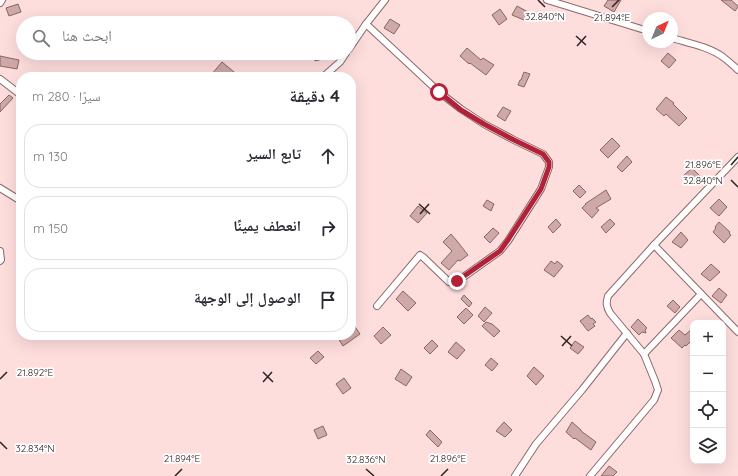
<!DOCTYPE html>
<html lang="ar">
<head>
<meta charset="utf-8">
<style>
	body { margin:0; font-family:Quicksand,"Noto Naskh Arabic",sans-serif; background:#f2f2f3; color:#2b2b33; direction:rtl }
	.controls { position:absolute; right:12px; bottom:12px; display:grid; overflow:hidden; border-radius:8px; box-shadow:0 4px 16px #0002 }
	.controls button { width:36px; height:36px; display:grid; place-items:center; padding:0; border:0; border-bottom:1px solid #e1e1e2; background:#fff; color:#2b2b33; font:20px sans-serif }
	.compass { position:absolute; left:642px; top:12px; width:36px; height:36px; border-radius:50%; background:#fff; box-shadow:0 4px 16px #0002; rotate:43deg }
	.stop { position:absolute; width:12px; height:12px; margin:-9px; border:3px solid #b32139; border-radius:50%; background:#fff }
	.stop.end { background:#b32139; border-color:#fff; box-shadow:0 1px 4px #0008 }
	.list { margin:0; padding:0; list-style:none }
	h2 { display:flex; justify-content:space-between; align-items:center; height:52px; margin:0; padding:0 16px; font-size:17px }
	h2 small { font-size:13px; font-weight:400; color:#7c7c81 }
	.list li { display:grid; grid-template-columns:26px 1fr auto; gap:12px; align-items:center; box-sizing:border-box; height:64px; margin:0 8px 8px; padding:0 8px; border:1px solid #e1e1e2; border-radius:16px }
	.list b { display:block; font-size:15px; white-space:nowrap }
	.list em { font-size:13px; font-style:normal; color:#7c7c81 }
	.icon { flex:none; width:22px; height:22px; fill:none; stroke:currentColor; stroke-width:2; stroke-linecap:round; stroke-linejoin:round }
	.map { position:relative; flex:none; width:738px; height:476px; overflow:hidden; direction:ltr }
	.search { position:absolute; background:#fff; box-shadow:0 4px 16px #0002; left:16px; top:16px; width:340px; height:44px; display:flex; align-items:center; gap:10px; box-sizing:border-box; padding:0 14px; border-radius:22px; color:#7c7c81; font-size:15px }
	.panel { position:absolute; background:#fff; box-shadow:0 4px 16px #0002; left:16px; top:72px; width:340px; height:268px; border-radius:16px; direction:rtl }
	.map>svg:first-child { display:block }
</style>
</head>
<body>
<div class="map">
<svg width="738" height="476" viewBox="0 0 738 476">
	<rect width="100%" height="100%" fill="#fedddd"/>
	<!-- building -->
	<g fill="#cfa8a8" stroke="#896565">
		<polygon points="608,0 621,0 614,12 604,6"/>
		<polygon points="721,0 731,0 738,6 738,7 735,11"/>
		<polygon points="18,4 21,12 9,16 6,8"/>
		<polygon points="517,6 528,12 524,20 512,15"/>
		<polygon points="500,9 507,19 499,25 492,15"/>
		<polygon points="390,19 400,25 394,34 384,28"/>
		<polygon points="467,48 481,60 483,58 494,65 486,75 470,63 469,64 460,56"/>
		<polygon points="313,53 338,53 338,55 315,61"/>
		<polygon points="668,53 676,60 669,68 661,61"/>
		<polygon points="0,56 19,60 17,69 0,66"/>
		<polygon points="222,62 240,77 214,77 211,75"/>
		<polygon points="524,72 530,74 524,87 518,85 520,80 521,80"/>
		<polygon points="9,95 13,98 0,112 0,104"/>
		<polygon points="666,97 674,103 673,104 687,118 679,126 666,114 664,116 656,109"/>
		<polygon points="503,107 511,111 505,121 497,116"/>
		<polygon points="612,138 620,146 608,158 600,150"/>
		<polygon points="627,156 632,162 622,172 617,167"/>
		<polygon points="692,168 700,176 693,185 683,176"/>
		<polygon points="579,185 586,192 580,198 573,191"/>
		<polygon points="606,190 611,199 596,208 599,210 592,218 582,208 586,204 585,204"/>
		<polygon points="719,199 727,207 719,216 710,208"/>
		<polygon points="487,200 494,204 491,211 483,206"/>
		<polygon points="418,206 427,213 418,223 410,216"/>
		<polygon points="556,219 561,225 553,233 548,227"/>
		<polygon points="610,219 615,224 606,233 601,227"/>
		<polygon points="719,222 730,232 729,233 731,235 724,243 713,232 716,228 715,227"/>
		<polygon points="493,228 499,233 490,243 484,237"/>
		<polygon points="681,232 688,240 681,248 672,242"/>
		<polygon points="451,234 457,241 468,255 460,261 458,260 449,270 441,263 452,251 443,242"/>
		<polygon points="551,261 555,264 557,261 563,266 554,277 544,270"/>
		<polygon points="711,264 720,272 710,281 701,274"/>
		<polygon points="719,288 727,295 721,303 712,296"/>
		<polygon points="403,291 416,303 408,311 396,299"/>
		<polygon points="464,295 472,303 469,307 461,299"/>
		<polygon points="673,300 680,307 675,313 667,306"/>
		<polygon points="485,307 492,313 484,322 478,316"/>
		<polygon points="466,308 473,315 464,324 457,317"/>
		<polygon points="588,315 591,319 592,318 596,322 593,324 595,326 588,331 580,321"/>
		<polygon points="638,319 647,328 645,330 646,333 642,332 639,335 631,327"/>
		<polygon points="351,321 360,334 343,346 336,335 351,335"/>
		<polygon points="486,322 492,324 500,331 494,337 482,326"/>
		<polygon points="383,327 391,335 381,344 374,336"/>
		<polygon points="693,328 693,339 686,346 685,345 682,348 671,338 679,330 685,335"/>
		<polygon points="432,340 438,346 430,354 424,348"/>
		<polygon points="575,341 584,347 578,354 570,348"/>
		<polygon points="456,342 465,350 457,359 448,352"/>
		<polygon points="318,351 324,357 316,364 310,358"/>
		<polygon points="491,358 498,364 492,371 485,365"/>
		<polygon points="534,367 544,376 536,385 527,376"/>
		<polygon points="401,369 412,377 406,386 395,379"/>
		<polygon points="344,378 351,388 343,394 336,384"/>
		<polygon points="504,422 512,430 505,437 496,431"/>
		<polygon points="572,422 581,430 581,431 596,442 591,450 575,438 574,439 566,432"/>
		<polygon points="323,426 327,435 318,439 314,430"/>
		<polygon points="430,430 442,442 438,447 426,435"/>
		<polygon points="609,466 617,472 613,476 601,476"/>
	</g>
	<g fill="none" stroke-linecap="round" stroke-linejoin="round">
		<defs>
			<g id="street">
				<polyline points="547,0 648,31"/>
				<polyline points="0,3 2,0"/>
				<polyline points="366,24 439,92 461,109 484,124 514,140 543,154 549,162 549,167 541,189 508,241 500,251 455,283 449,282 423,257 420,255 377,306"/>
				<path d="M672,38c17,5 37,9 51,19 5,4 10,8 15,13"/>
				<polyline points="349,49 366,24 385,0"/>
				<polyline points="323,77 340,62 346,53"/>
				<polyline points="0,79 21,95"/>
				<polyline points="0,188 21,201"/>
				<polyline points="654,245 738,332"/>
				<polyline points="0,251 1,260 0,261"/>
				<polyline points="644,354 701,294"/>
				<polyline points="515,476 536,444 582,390 627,333"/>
				<path d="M590,476l64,-76 4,-10 -3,-9 -11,-27 -34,-41c-4,-7 -4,-10 -2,-17l46,-51 84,-88"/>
			</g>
		</defs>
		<!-- street casing -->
		<use href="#street" stroke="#8d6969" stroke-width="8"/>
		<!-- street -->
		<use href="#street" stroke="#fff" stroke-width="6"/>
	</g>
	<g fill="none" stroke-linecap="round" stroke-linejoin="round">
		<!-- route -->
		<polyline stroke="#b32139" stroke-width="5" points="439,92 461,110 484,124 514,140 543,154 549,162 549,167 541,189 508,240 500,251 457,281"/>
	</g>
	<!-- ticks -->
	<path fill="none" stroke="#2f2121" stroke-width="1.5" d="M538,0l7,7M612,7l7,-7M576,36l10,9M577,46l9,-10M731,165l7,-8M731,180l7,7M419,204l11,10M420,214l9,-10M561,336l11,10M562,346l9,-10M263,372l10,10M0,379l7,-7M263,382l9,-10M0,442l7,7M366,469l8,7M175,476l7,-7M441,476l7,-7"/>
	<g font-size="10" text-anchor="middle" fill="#2f2121" stroke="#fff" stroke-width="3.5" stroke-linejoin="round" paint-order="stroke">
		<text x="545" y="20">32.840°N</text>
		<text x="612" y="21">21.894°E</text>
		<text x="703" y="168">21.896°E</text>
		<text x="703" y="184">32.840°N</text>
		<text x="35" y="376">21.892°E</text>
		<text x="35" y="452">32.834°N</text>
		<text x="182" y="462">21.894°E</text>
		<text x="448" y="462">21.896°E</text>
		<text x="366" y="463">32.836°N</text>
	</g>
</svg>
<div class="controls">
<button>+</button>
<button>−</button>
<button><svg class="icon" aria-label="locate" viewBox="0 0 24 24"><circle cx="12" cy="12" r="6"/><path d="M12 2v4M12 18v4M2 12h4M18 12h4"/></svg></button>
<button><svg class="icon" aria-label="layers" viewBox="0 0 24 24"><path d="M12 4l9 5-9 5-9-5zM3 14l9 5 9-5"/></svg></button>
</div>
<svg class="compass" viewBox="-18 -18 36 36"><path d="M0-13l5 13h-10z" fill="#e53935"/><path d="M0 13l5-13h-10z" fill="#7c7c81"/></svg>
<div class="stop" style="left:439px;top:92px"></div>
<div class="stop end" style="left:457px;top:281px"></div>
<div class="search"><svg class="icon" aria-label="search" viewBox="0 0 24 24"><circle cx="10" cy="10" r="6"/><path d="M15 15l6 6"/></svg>ابحث هنا</div>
<section class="panel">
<h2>4 دقيقة<small>سيرًا · 280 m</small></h2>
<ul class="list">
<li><svg class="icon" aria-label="ahead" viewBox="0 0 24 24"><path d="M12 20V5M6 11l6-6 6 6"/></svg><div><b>تابع السير</b></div><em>130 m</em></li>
<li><svg class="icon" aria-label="right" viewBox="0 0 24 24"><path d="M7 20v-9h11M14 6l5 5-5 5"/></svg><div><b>انعطف يمينًا</b></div><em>150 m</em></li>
<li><svg class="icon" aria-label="arrive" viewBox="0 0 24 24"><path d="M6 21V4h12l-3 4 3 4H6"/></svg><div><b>الوصول إلى الوجهة</b></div></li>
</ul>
</section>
</div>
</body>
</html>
